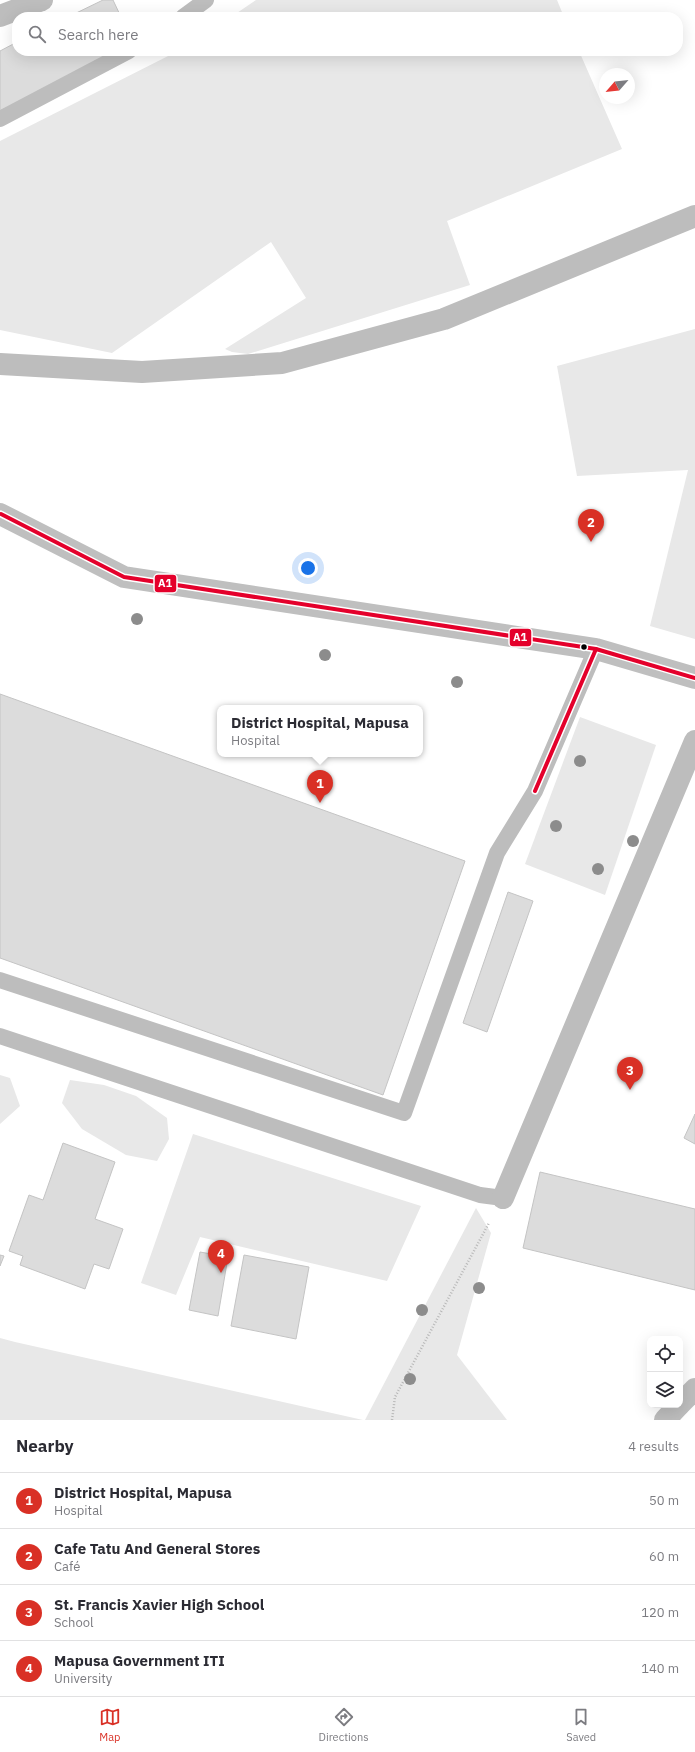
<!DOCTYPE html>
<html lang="en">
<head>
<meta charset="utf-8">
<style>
	body { margin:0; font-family:"IBM Plex Sans",sans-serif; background:#f2f2f3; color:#2b2b33 }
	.controls { position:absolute; right:12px; bottom:12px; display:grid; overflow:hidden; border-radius:8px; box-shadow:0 4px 16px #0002 }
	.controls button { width:36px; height:36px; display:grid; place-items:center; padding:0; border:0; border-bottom:1px solid #e1e1e2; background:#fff; color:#2b2b33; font:20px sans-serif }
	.compass { position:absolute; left:599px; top:68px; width:36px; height:36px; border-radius:50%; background:#fff; box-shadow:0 4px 16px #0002; rotate:242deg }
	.you { position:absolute; left:308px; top:568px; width:14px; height:14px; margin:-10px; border:3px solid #fff; border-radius:50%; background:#1a73e8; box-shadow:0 0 0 6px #1a73e833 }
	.badge { display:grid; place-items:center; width:26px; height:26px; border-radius:50%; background:#d93025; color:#fff; font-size:13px; font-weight:700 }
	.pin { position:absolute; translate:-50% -33px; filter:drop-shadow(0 1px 2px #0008) }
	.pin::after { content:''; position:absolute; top:21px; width:14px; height:12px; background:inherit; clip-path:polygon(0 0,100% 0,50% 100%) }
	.popup { position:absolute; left:217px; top:705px; width:206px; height:52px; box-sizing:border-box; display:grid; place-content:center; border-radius:8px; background:#fff; filter:drop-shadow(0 1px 3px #0005); font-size:13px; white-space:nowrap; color:#7c7c81 }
	.popup b { font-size:15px; color:#2b2b33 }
	.popup::after { content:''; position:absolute; left:50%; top:100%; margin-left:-8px; border:8px solid transparent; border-top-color:#fff }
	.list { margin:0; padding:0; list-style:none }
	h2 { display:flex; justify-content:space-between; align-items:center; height:52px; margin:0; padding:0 16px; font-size:17px }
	h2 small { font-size:13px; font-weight:400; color:#7c7c81 }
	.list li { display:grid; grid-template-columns:26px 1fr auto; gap:12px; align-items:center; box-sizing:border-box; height:56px; padding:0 16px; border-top:1px solid #e1e1e2 }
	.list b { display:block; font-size:15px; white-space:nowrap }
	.list p { margin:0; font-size:13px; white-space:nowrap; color:#7c7c81 }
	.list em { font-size:13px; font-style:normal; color:#7c7c81 }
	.icon { flex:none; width:22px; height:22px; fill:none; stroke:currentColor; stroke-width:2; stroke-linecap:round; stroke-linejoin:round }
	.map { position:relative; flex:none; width:695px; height:1420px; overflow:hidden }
	.search { position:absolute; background:#fff; box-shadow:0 4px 16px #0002; left:12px; right:12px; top:12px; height:44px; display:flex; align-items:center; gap:10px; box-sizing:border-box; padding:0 14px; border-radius:16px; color:#7c7c81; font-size:15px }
	.sheet { height:276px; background:#fff }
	nav { display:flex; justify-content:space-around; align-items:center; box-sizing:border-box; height:56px; border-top:1px solid #e1e1e2; background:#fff; font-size:11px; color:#7c7c81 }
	nav a { display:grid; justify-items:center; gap:2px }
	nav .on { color:#d93025 }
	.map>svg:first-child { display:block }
</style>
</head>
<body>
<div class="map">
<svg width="695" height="1420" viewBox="0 0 695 1420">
	<rect width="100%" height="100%" fill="#fff"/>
	<!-- green -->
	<g fill="#e8e8e8">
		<polygon points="256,0 557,0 564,17 231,17"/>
		<polygon points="178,51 579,51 622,149 447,221 470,285 248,354 232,352 225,349 306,298 271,242 112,353 0,330 0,141"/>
		<polygon points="695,329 695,639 650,626 688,470 577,476 557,366"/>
		<polygon points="580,717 656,745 605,895 525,864"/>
		<polygon points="0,1075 10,1078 20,1106 0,1124"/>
		<polygon points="70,1080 104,1085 136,1096 167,1118 169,1139 157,1161 126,1155 82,1129 62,1103"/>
		<polygon points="193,1134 421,1206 387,1281 200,1237 176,1295 141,1283"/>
		<polygon points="476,1208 491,1233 457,1355 507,1420 365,1420"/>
		<polygon points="0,1338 15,1342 363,1420 0,1420"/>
	</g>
	<!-- building -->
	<g fill="#dcdcdc" stroke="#c4c4c4">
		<polygon points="103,0 113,0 121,17 68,17"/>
		<polygon points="17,42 17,51 122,51 0,111 0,51"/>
		<polygon points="0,694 465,861 383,1095 0,958"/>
		<polygon points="508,892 533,901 487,1032 463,1023"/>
		<polygon points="695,1114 695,1144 684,1138"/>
		<polygon points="63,1143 115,1162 95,1219 123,1229 109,1269 94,1264 85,1289 20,1265 23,1256 9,1251 29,1195 43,1200"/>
		<polygon points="540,1172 695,1209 695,1290 523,1248"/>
		<polygon points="200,1252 228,1257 218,1316 189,1310"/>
		<polygon points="0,1255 4,1256 0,1266"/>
		<polygon points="244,1255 309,1267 296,1339 231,1326"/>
	</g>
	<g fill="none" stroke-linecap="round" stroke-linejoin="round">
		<!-- path -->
		<polyline stroke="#b8b8b8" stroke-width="2.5" stroke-dasharray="1 2" stroke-linecap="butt" points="392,1420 395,1397 489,1223"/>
		<!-- service -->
		<g stroke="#bdbdbd" stroke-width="16">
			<polyline points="183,17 206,0"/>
			<polyline points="0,119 129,51"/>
			<polyline points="0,980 404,1113 497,853 535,791 596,649"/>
			<polyline points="0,1036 480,1195 503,1198"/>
		</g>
		<!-- minor -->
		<g stroke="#bdbdbd" stroke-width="22">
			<polyline points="0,16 42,0"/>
			<polyline points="0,364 142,372 282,363 444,319 695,216"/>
			<polyline points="503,1198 695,741"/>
			<polyline points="680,1404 695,1389"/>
			<polyline points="665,1420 679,1405"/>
		</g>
		<!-- secondary -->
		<polyline stroke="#bfbfbf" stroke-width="22" points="0,514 124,577 596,649 695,678"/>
		<defs>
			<g id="bus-1">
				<polyline points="1,514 124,577 596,649 695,678"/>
				<polyline points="535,791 596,649"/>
			</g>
		</defs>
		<!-- bus-1 casing -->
		<use href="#bus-1" stroke="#fff" stroke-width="7"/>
		<!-- bus-1 -->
		<use href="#bus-1" stroke="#e4002b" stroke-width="4"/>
	</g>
	<!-- trees -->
	<g fill="#8c8c8c">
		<circle cx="137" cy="619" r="6"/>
		<circle cx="325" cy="655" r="6"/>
		<circle cx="457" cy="682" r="6"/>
		<circle cx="580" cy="761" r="6"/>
		<circle cx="556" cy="826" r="6"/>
		<circle cx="633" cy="841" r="6"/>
		<circle cx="598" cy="869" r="6"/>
		<circle cx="479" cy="1288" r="6"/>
		<circle cx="422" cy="1310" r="6"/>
		<circle cx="410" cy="1379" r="6"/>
	</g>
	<!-- markers -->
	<circle fill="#000" stroke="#fff" stroke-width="1.5" cx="584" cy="647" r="3.5"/>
	<g stroke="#fff" stroke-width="1.5">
		<rect x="154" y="574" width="23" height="19" rx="4" fill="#e4002b"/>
		<rect x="509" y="628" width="23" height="19" rx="4" fill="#e4002b"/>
	</g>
	<g font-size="11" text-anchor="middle" font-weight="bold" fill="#fff">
		<text x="165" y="587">A1</text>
		<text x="520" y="641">A1</text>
	</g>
</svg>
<div class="controls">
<button><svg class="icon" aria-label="locate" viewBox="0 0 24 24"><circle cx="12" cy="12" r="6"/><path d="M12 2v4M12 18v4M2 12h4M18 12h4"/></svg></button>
<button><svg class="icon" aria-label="layers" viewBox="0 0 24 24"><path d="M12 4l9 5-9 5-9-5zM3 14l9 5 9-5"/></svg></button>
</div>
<svg class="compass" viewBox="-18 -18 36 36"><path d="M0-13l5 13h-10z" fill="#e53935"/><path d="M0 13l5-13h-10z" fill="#7c7c81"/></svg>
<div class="you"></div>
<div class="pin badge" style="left:320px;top:803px">1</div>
<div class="popup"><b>District Hospital, Mapusa</b>Hospital</div>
<div class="pin badge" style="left:591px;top:542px">2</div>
<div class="pin badge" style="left:630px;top:1090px">3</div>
<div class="pin badge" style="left:221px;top:1273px">4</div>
<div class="search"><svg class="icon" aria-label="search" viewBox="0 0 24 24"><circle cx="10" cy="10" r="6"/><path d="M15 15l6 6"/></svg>Search here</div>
</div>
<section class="sheet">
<h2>Nearby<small>4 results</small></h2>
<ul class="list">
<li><span class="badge">1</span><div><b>District Hospital, Mapusa</b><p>Hospital</p></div><em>50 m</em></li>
<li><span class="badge">2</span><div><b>Cafe Tatu And General Stores</b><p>Café</p></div><em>60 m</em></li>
<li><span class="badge">3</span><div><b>St. Francis Xavier High School</b><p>School</p></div><em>120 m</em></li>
<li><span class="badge">4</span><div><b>Mapusa Government ITI</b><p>University</p></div><em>140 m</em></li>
</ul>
</section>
<nav>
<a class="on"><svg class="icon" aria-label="map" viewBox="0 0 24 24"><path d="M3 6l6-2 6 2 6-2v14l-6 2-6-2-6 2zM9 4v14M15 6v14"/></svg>Map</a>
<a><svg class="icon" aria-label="directions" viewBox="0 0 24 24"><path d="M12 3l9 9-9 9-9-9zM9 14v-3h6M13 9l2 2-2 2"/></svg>Directions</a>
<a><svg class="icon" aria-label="saved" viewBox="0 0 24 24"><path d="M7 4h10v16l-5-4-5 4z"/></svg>Saved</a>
</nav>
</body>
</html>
